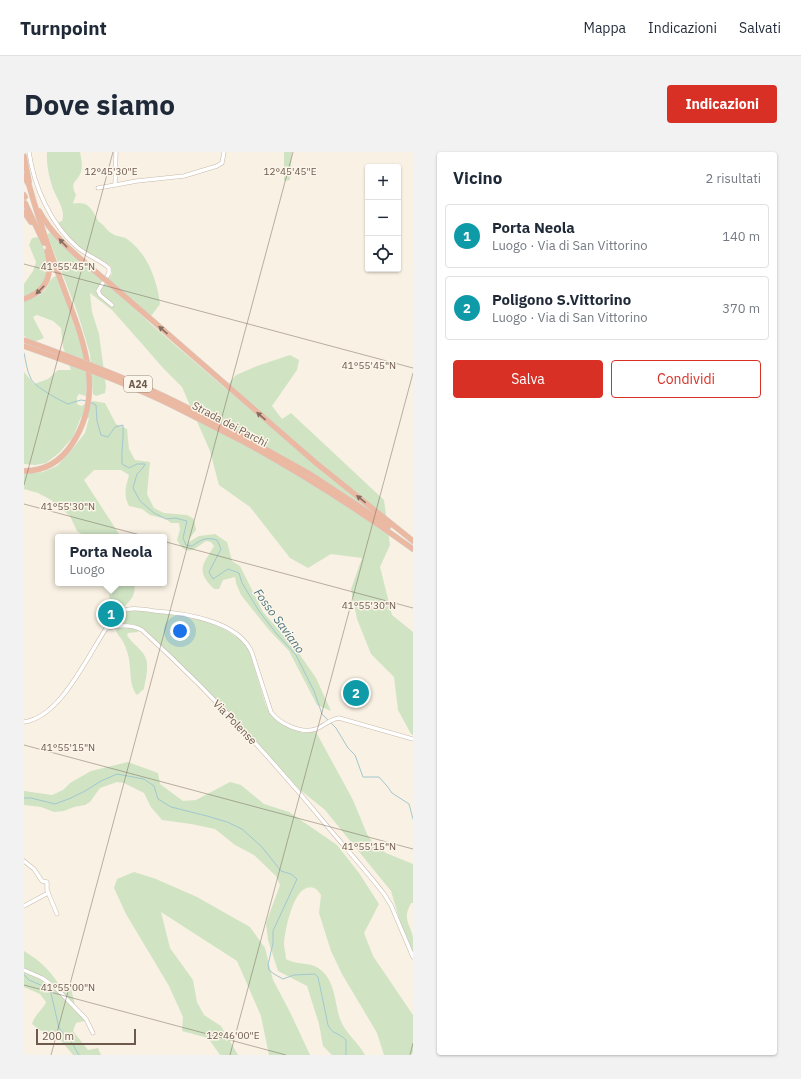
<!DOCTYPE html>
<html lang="it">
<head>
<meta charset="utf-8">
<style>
	body { margin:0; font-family:"IBM Plex Sans",sans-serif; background:#f2f2f3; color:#1f2937 }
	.controls { position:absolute; right:12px; top:12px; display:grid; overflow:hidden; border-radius:4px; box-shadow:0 1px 3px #0004 }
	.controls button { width:36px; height:36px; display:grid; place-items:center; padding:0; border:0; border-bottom:1px solid #e0e1e3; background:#fff; color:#1f2937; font:20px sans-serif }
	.scale { position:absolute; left:12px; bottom:10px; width:100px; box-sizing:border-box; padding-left:4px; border:2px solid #6d5a4d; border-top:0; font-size:11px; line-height:14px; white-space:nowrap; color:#6d5a4d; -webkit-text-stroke:3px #fcf5e9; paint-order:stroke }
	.you { position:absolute; left:156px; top:479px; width:14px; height:14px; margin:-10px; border:3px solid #fff; border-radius:50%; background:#1a73e8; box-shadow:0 0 0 6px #1a73e833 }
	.badge { display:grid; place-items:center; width:26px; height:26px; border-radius:50%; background:#d93025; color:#fff; font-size:13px; font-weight:700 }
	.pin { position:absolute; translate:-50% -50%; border:2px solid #fff; box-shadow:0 1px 4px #0006 }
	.popup { position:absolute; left:31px; top:382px; width:112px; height:52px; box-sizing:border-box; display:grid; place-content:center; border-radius:4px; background:#fff; filter:drop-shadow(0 1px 3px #0005); font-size:13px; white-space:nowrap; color:#747a83 }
	.popup b { font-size:15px; color:#1f2937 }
	.popup::after { content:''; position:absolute; left:50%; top:100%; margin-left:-8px; border:8px solid transparent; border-top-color:#fff }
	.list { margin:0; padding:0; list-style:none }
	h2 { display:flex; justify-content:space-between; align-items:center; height:52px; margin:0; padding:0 16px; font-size:17px }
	h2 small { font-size:13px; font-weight:400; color:#747a83 }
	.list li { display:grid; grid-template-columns:26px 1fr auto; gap:12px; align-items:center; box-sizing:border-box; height:64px; margin:0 8px 8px; padding:0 8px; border:1px solid #e0e1e3; border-radius:4px }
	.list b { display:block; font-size:15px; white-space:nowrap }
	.list p { margin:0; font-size:13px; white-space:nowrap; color:#747a83 }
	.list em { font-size:13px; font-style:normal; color:#747a83 }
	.actions { display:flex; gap:8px; padding:12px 16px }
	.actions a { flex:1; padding:9px 0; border:1px solid #d93025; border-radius:4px; text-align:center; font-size:14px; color:#d93025 }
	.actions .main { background:#d93025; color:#fff }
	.icon { flex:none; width:22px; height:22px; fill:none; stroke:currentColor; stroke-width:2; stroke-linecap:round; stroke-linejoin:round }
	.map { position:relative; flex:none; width:389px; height:903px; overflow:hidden; border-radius:4px }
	header { display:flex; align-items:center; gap:24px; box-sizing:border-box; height:56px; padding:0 20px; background:#fff; border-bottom:1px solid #e0e1e3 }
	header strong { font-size:19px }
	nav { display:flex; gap:22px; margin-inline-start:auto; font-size:14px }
	.intro { display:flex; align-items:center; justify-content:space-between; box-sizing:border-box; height:96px; padding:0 24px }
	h1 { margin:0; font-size:28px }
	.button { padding:10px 18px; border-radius:4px; background:#d93025; color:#fff; font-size:14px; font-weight:700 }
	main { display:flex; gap:24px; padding:0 24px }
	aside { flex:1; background:#fff; border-radius:4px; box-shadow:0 1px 3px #0004 }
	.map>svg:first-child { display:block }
</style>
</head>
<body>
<header>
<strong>Turnpoint</strong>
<nav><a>Mappa</a><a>Indicazioni</a><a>Salvati</a></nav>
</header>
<div class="intro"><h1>Dove siamo</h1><a class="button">Indicazioni</a></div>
<main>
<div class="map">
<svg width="389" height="903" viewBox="0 0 389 903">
	<rect width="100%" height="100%" fill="#f9f1e3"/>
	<!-- green -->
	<g fill="#d0e4c4">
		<path d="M23,0h33c1,6 3,14 1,20 -4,11 -12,9 -5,23l-3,8c2,1 4,0 6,0 12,0 15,11 20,19 6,3 8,10 14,12 4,3 10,2 14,5 21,15 30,41 33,65l-9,12 -43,-37 4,-5 -1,-8 -33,-19 -11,-11 -10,-13 5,-2c4,-11 -5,-22 -9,-32 -4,-12 -7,-25 -6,-37z"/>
		<polygon points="260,0 268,0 266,28 260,29"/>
		<polygon points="28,80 129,174 201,236 212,223 233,214 266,203 275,208 273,218 248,254 258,267 267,261 360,348 366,393 356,415 368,463 389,480 389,583 387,582 374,558 370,525 347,502 333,467 327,437 338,406 307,402 284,416 266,406 226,355 195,333 186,299 158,235 139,216 119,193 88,158 66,141 68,160 75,182 82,234 81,241 72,244 69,242 66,202 54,162 23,82"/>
		<path d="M15,85c3,7 6,14 8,21 4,17 -6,35 -23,39v-13l9,-13 3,-9 -7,-17 3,-7z"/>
		<path d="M31,124l3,2 26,77 3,24 -1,17 -7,-2 -2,3v7l4,2 12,-5 12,2 11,21 11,5 2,20 6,11 15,2 -3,32 7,14 10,5 23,2 7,4 2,11 -7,9v3l10,-6 16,-2 12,8 5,19 8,5 23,46 35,40 18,26 15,33 -14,-6 -28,-54 -20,-21 -28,-35 -5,-12 -1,-6 -12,3 -4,9h-5c-19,-19 -11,-24 0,-43l-3,-4 -5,-1c-12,8 -19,17 -29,-1l3,-11 -1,-6h-8l-5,-4 -16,-4 -8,-6 -13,-3c-6,-11 -3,-20 0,-31l-8,-5h-27l-10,10 37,57h-35l-9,-6 -7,-15 -19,-16 -13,-7 -14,-4v-15l19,-2 14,-6 13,-14 15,-19 4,-15 -8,-1 -8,20 -14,16 -13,10 -11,2 -11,-1v-92l10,12 14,-5 10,-9h13l-8,-23 -2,-19 -8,-7 -16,-6 -4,2 11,21 -10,4 -10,-6v-35c7,-2 17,-5 21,-11 4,-5 4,-10 10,-14z"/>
		<path d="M84,431h26c2,11 -2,16 -10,24l-10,1 -4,-5z"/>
		<path d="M109,458l40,4 32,7 17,7 18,11 9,11 17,56 5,9 12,9 20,9 13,-1 37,68 14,34 6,9 13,10 27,11v39h-2c-9,17 -1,20 2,34 0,5 0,12 0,17l-11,-26 -11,-37 -66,-81 -26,-21 -36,-40 -119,-120 -13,-5 -17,-1c1,-11 10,-11 19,-13z"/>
		<path d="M96,475h14l5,2 -1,3 -10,1 -1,2c4,7 10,11 15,17 9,10 4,24 2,37l-7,6c-9,-11 -5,-27 -9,-40 -1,-5 -3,-10 -6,-15 -2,-4 -5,-5 -6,-10z"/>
		<path d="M104,610l30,11 2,11 23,17 13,-1 34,-18 11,3 23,19 25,8 48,33 22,28 20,31 -15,29 9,23 40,59v40h-29l-7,-22 -35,-59 -11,-23 -12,-38 2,-18c-1,-2 -4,-6 -7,-7 -20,-7 -29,42 -30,56 0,5 2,10 2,15 12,7 25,2 35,11 14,11 14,34 19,49 5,14 18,23 25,36h-33l-9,-9 -4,-22 -12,-38 -29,-15 -10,-31 -2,-17 14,-38 -4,-9 -22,-21 -19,-10 -20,-16 -24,-5 -29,-4 -11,-13 -7,-14 -20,-10 -7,-1 -17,6 -10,14 -5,3 -11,2 -10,4 -10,1 -13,-5 -17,-2v-14l28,4 11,-5 7,-7 21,-12z"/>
		<polygon points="110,720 132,727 173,745 226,775 241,796 249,828 266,860 286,903 245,903 237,864 213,809 137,760 146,796 169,828 173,850 180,863 197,874 214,903 196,903 184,886 158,879 159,865 145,834 102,762 90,736 93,727"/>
		<path d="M0,799c17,10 30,23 39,41l8,-3 4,16 10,16 -9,2 -3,8 15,19 10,-2 3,7h-28l-15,-18 -18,-7 -8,-6c3,-10 10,-13 14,-22l-6,-8 -16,-7z"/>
	</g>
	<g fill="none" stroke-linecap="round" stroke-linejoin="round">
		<!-- stream -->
		<g stroke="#a2c7d0" stroke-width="1">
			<path d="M0,201c2,9 3,18 7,26 4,8 28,21 37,25l13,-4 6,1"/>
			<path d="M66,250l6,3 1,16 4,14 7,2 7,-10 8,-2c1,13 -2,26 -1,39l7,4 8,-4h8l-2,4 -6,6 -4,14 7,13 14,12 12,6 9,-1 12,3 -4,17 3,7 6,1c10,-7 14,-9 25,-6l4,9 -12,23 4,7 15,-10 11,4 3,10 17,28 17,22 20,22 18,36 8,23 14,14 12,20 7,7 8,22h16l8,9 5,7 17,11 4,15"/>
			<path d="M0,646h7l24,6 16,-6 14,-7 16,-10 16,-7 27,5 10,7 4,13 13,8 36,9 20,6 15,7 20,18 19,24 10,3 6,5 -24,52v12l-5,22 1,5 5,4 9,5 11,-4 21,-1 3,3 10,48c5,10 10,7 18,15v15"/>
			<polyline points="0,823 5,828 26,837 35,876 48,891 55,903"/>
		</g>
		<defs>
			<g id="minor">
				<path d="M5,0c5,35 22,73 49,96 10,8 22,12 31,20v5l-11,18 2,4 12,10"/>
				<polyline points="92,0 91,33 113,29 160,24 193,14 198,11 200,0"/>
				<polyline points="74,36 91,33"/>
				<path d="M83,476c12,-3 24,-4 35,2 69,63 132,131 191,203 17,20 35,40 51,61l7,11 22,52"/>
				<path d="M0,570c41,-6 68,-78 92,-108 11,-8 26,-5 39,-3 29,2 84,10 97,42l19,59c9,12 30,22 45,17 8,-3 14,-10 23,-11l74,21"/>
				<polyline points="0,709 10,717 18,729 23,730 23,738 33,762"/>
				<polyline points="0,754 24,741"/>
				<polyline points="0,818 18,826 32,836 41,833"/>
				<polyline points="32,836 62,867 69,881"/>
			</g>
			<g id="highway">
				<polyline points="0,4 5,30"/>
				<path d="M0,24l5,9c9,33 20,64 32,96 19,53 47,109 11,163 -11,17 -27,27 -48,27"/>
				<polyline points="0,43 1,45"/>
				<polyline points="1,51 20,91"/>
				<path d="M15,59c15,28 41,47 64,67"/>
				<polyline points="0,60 7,70"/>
				<polyline points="83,129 292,311 389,389"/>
				<path d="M0,147c24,-8 29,-26 23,-48"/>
				<polyline points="223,287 286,322 365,374"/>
				<path d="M222,291c58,32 113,67 167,106"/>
			</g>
		</defs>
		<!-- minor casing -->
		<use href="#minor" stroke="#c8b9ac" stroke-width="4.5"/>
		<!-- highway casing -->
		<use href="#highway" stroke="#d6d1cd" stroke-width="6"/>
		<!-- minor -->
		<use href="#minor" stroke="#fff" stroke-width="3.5"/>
		<!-- highway -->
		<use href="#highway" stroke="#ebb8a2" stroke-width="5"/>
		<defs>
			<g id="highway-bridge">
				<polyline points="79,126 83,129"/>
				<path d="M0,188c44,16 88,32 131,52 31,14 62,31 92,47"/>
				<path d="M0,194c46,16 92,33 137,54 29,14 57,29 85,43"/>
			</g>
		</defs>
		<!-- highway-bridge casing -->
		<use href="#highway-bridge" stroke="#d6d1cd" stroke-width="6" stroke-linecap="butt"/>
		<!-- highway-bridge -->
		<use href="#highway-bridge" stroke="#ebb8a2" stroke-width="5"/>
	</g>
	<!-- one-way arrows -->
	<defs><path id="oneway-solid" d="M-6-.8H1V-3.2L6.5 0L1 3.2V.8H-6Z"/></defs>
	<g fill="#866d5e">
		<use href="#oneway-solid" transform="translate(39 91) rotate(-134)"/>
		<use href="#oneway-solid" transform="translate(16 138) rotate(135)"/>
		<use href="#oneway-solid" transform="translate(139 178) rotate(-139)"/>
		<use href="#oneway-solid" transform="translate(237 264) rotate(-139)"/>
		<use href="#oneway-solid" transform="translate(337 347) rotate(-141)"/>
	</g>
	<!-- ticks -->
	<path fill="none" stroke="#6d5a4d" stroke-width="1" stroke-opacity="0.45" d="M0,112l389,104M0,333l89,-333M0,352l389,104M0,593l389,104M0,833l262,70M27,903l242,-903M206,903l183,-682M386,903l3,-12"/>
	<g text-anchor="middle" stroke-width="3" stroke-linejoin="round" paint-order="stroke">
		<!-- shield labels -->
		<rect fill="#fcf5e9" stroke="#98887c" stroke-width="1" x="100" y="224" width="28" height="16" rx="3"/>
		<g font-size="10" font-weight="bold" fill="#6d5a4d">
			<text x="114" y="236">A24</text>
		</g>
		<!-- street labels -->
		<g font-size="11" fill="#6d5a4d" stroke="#fcf5e9">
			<text transform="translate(206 272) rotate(28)" y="4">Strada dei Parchi</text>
			<text transform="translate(211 570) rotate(46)" y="4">Via Polense</text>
		</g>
		<!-- water labels -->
		<g font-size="12" font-style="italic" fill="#4a747e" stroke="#fcf5e9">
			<text transform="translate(255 469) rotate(54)" y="4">Fosso Saviano</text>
		</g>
	</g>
	<g font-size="10" text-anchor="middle" fill="#6d5a4d" stroke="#fcf5e9" stroke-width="3" stroke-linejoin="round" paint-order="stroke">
		<text x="87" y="23">12°45'30"E</text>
		<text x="266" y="23">12°45'45"E</text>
		<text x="44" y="118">41°55'45"N</text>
		<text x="345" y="217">41°55'45"N</text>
		<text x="44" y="358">41°55'30"N</text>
		<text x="345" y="457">41°55'30"N</text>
		<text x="44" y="599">41°55'15"N</text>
		<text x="345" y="698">41°55'15"N</text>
		<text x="44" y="839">41°55'00"N</text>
		<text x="209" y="887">12°46'00"E</text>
	</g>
</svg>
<div class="controls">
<button>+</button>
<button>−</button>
<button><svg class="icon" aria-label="locate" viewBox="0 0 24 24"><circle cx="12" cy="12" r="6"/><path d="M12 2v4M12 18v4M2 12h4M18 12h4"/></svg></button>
</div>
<div class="scale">200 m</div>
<div class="you"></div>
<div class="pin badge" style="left:87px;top:462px;background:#0f9aa8">1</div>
<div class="popup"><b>Porta Neola</b>Luogo</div>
<div class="pin badge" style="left:332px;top:541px;background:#0f9aa8">2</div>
</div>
<aside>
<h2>Vicino<small>2 risultati</small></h2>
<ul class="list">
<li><span class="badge" style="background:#0f9aa8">1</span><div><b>Porta Neola</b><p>Luogo · Via di San Vittorino</p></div><em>140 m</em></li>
<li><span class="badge" style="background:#0f9aa8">2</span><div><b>Poligono S.Vittorino</b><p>Luogo · Via di San Vittorino</p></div><em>370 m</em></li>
</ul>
<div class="actions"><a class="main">Salva</a><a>Condividi</a></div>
</aside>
</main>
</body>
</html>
